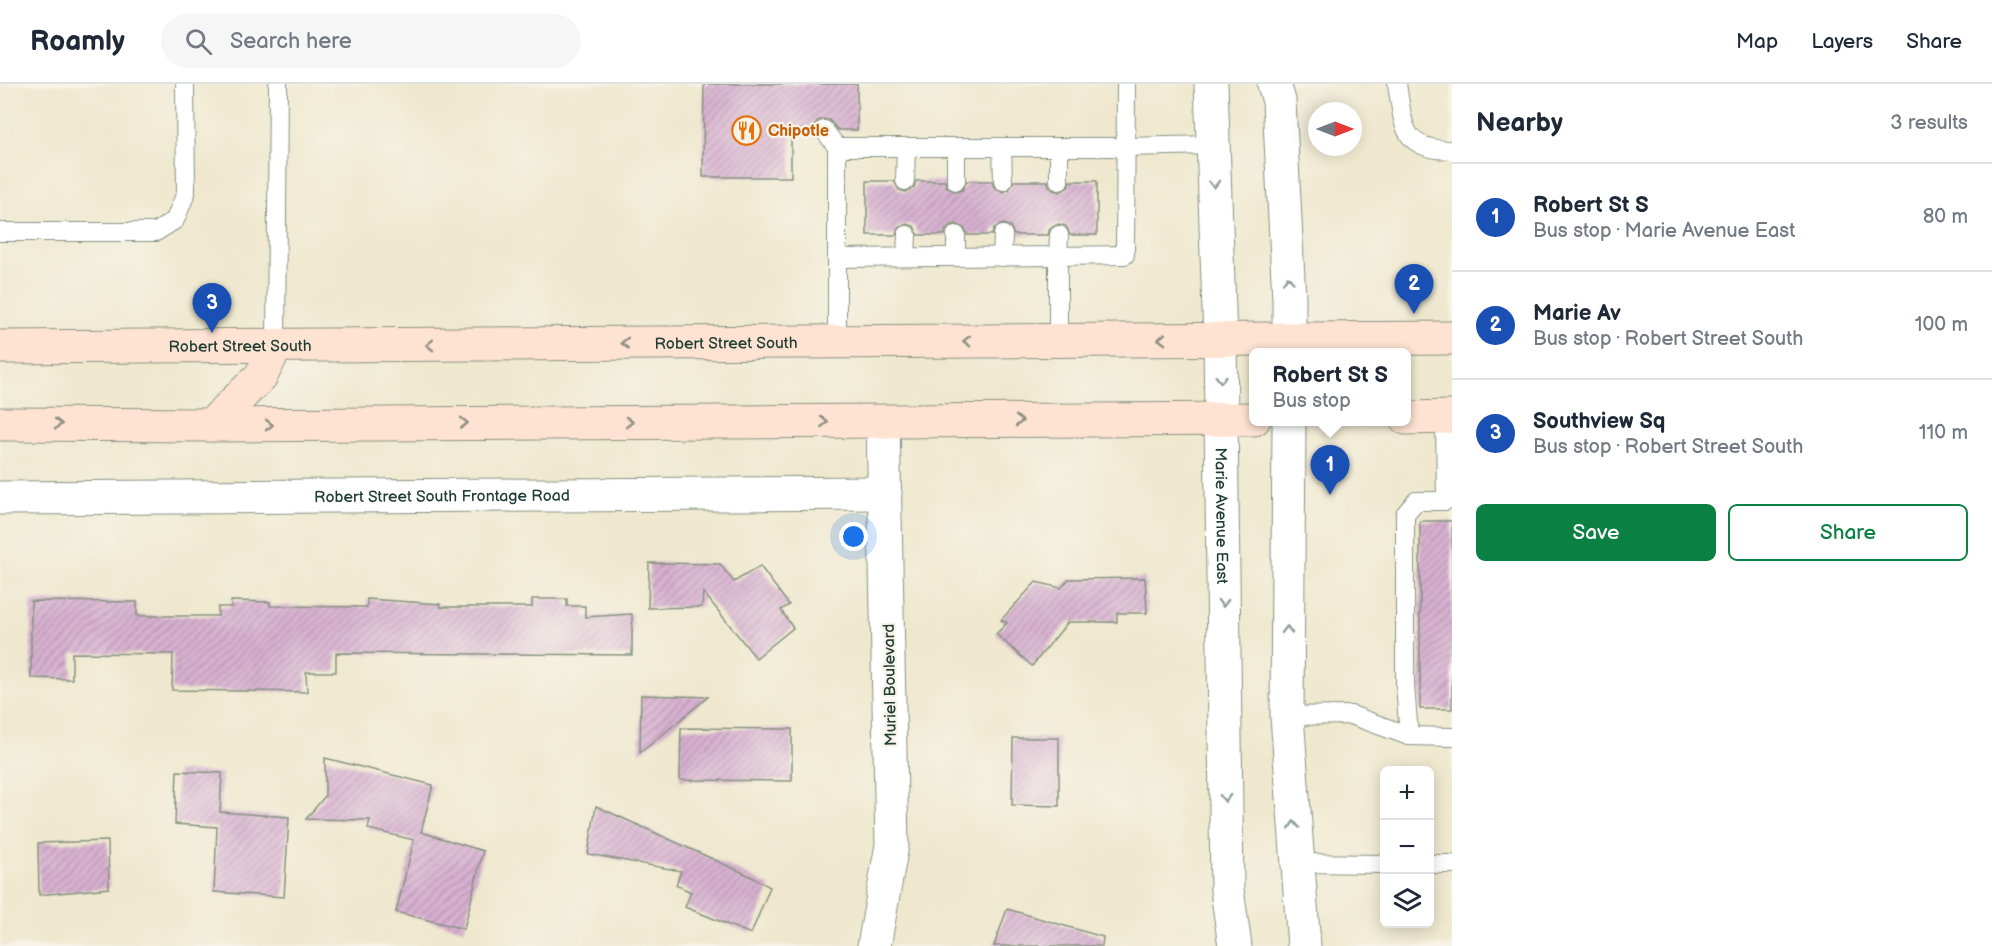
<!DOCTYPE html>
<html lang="en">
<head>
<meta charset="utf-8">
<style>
	body { margin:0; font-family:"Balsamiq Sans",sans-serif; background:#f6f6f7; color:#1f2937 }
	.controls { position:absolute; right:18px; bottom:18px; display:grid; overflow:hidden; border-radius:9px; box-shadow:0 3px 15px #0003 }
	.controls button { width:54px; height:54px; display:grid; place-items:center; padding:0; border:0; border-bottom:2px solid #e0e1e3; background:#fff; color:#1f2937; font:30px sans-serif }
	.compass { position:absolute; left:1308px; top:18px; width:54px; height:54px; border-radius:50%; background:#fff; box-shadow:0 3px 15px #0003; rotate:90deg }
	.you { position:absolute; left:854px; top:453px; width:21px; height:21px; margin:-15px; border:4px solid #fff; border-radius:50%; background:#1a73e8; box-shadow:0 0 0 9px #1a73e833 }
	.badge { display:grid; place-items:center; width:39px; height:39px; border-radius:50%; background:#0b8043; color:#fff; font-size:20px; font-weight:700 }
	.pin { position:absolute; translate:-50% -50px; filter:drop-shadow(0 2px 3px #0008) }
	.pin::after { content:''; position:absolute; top:32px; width:21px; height:18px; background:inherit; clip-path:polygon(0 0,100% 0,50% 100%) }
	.popup { position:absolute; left:1249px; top:264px; width:162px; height:78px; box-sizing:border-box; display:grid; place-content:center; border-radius:9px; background:#fff; filter:drop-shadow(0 2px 4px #0005); font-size:20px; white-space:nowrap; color:#747a83 }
	.popup b { font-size:22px; color:#1f2937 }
	.popup::after { content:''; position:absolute; left:50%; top:100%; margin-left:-12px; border:12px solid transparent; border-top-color:#fff }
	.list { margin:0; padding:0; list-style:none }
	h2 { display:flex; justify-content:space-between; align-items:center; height:78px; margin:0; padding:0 24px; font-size:26px }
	h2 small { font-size:20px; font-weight:400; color:#747a83 }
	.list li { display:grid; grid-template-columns:39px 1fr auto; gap:18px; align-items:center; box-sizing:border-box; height:108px; padding:0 24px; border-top:2px solid #e0e1e3 }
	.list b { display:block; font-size:22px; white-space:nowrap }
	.list p { margin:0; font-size:20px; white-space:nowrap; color:#747a83 }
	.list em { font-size:20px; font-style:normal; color:#747a83 }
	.actions { display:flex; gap:12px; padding:18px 24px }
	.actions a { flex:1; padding:14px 0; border:2px solid #0b8043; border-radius:9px; text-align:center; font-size:21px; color:#0b8043 }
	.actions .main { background:#0b8043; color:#fff }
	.icon { flex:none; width:33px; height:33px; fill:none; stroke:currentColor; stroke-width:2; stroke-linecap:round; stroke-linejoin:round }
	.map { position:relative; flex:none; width:1452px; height:862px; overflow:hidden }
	header { display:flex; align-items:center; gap:36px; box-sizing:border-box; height:84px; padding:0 30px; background:#fff; border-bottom:2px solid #e0e1e3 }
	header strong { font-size:28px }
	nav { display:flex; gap:33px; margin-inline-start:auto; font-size:21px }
	.search { width:420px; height:54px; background:#f6f6f7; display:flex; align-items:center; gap:15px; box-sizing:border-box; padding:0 21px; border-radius:33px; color:#747a83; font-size:22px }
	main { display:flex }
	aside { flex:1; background:#fff }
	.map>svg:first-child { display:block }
</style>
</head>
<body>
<header>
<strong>Roamly</strong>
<div class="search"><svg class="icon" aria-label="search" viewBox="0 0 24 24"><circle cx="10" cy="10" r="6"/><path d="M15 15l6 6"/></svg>Search here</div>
<nav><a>Map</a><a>Layers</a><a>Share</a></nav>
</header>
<main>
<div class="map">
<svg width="1452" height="862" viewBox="0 0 1452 862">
	<defs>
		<pattern id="building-hatch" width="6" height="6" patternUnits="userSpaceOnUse" patternTransform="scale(1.5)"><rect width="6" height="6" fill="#d8b1d1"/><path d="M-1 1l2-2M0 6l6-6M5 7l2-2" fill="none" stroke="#af91aa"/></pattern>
	</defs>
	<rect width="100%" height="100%" fill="#f7f3e8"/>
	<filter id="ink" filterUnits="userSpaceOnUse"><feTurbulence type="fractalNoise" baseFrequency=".0167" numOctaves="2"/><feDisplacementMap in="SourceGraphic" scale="12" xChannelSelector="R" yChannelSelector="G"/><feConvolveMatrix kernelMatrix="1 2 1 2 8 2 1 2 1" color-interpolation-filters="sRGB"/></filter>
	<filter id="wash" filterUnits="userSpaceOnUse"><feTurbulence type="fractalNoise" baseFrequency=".008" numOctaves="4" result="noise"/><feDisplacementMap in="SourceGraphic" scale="24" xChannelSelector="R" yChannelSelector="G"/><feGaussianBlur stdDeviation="1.35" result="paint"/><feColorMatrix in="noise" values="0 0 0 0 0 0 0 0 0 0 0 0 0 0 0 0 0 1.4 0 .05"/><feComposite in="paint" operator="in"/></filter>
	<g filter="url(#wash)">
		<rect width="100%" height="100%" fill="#efe8ce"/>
		<g id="blocks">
			<!-- building -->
			<g fill="url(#building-hatch)">
				<polygon points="704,0 857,0 857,46 838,46 829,36 823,35 817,37 813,46 791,46 791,93 703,93"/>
				<polygon points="867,97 894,97 899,106 905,108 914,103 916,97 945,97 947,103 955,108 962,106 967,97 992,97 994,103 1003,108 1009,106 1014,97 1048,97 1049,102 1053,106 1060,108 1068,103 1070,97 1097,97 1097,151 1070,151 1066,142 1059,140 1050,144 1048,151 1014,151 1010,142 1003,140 994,144 992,151 967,151 965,145 957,140 950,142 946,146 945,151 918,151 914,142 907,140 898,144 896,151 867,151"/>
				<rect x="1420" y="437" width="32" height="188"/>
				<polygon points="649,479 720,480 734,498 760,482 789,521 781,526 793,544 756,574 703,508 702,523 648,524"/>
				<polygon points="1145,494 1147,529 1117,529 1117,538 1068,538 1032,582 996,550 1007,539 1001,536 1036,498 1061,504 1069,495"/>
				<polygon points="367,515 440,520 440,523 532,523 532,515 567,515 567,522 585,522 585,533 632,530 632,571 336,569 336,588 306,588 307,608 172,606 173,570 72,569 72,595 31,594 31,517 137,518 137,532 218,532 218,523 231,523 231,517 270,518 270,522 367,523"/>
				<polygon points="641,611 708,613 640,669"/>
				<polygon points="681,644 792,645 792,697 680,696"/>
				<polygon points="1013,654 1059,654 1059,722 1012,721"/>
				<polygon points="325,674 433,701 421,748 483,767 464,845 396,828 414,756 368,745 370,736 306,735 325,712"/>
				<polygon points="177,687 222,689 220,728 289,733 284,813 214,808 217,743 175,740"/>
				<polygon points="596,722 750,792 770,803 751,850 685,823 691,808 676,801 681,787 588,770"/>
				<polygon points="108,757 109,804 39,811 38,759"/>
				<polygon points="1007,825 1103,853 1102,862 994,862"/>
			</g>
		</g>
	</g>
	<g filter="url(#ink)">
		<use href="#blocks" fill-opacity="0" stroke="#879281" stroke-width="1.5"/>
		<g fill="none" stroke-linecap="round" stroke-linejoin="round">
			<defs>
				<g id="service">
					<path d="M1397,0c7,42 4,66 55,66"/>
					<polyline points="824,46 837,63"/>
					<polyline points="1002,63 1003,97"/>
					<polyline points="1059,63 1059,97"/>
					<polyline points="905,97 906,63"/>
					<polyline points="956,97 956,63"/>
					<polyline points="0,148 156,148 175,136 186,109 185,0"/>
					<polyline points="906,173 907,151"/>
					<polyline points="956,173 956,151"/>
					<polyline points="1002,173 1003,151"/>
					<polyline points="837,174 1058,172 1059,151"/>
					<polyline points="1058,256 1058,172 1125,171 1126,0"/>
					<polyline points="837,258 837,63 1126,63 1213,61"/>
					<polyline points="276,262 278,0"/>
					<polyline points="1287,632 1351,631 1409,652 1452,653"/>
					<polyline points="1409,652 1405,601 1405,430 1416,417 1446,417 1445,333"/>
					<polyline points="1297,779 1384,780"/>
					<polyline points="1430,780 1452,780"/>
				</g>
				<g id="minor">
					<path id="s1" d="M0,414l885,-5"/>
					<polyline points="874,862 892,761 883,338"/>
				</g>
				<g id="tertiary">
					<path id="s2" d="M1211,0l9,255 7,551 8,56"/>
					<polyline points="1274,0 1279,17 1289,215 1289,268"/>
					<polyline points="1289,338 1287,632 1304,862"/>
				</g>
				<g id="secondary">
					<path id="s3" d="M0,263l1452,-9"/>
					<polyline points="1406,334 1452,333"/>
					<polyline points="0,340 211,341 1254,335"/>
					<polyline points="211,341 261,292 276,262"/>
				</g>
			</defs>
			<!-- service casing -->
			<use href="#service" stroke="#879281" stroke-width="20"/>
			<!-- minor casing -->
			<use href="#minor" stroke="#879281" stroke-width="35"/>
			<!-- tertiary casing -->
			<use href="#tertiary" stroke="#879281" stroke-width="35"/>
			<!-- secondary casing -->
			<use href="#secondary" stroke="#879281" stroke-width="35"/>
			<!-- service -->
			<use href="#service" stroke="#fff" stroke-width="18"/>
			<!-- minor -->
			<use href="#minor" stroke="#fff" stroke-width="33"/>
			<!-- tertiary -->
			<use href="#tertiary" stroke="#fff" stroke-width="33"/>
			<!-- secondary -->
			<use href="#secondary" stroke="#fee3d2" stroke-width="33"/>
		</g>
		<!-- one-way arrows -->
		<defs><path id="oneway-chevron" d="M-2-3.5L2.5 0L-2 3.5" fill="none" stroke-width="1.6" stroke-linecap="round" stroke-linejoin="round" transform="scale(1.5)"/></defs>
		<g stroke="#8f9e9a">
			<use href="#oneway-chevron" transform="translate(1214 100) rotate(88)"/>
			<use href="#oneway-chevron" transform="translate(1288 196) rotate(-93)"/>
			<use href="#oneway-chevron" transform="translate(1221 295) rotate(89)"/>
			<use href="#oneway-chevron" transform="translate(1223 519) rotate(90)"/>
			<use href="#oneway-chevron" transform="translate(1287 546) rotate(-89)"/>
			<use href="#oneway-chevron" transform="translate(1225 714) rotate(89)"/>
			<use href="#oneway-chevron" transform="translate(1294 741) rotate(-94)"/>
		</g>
		<g stroke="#8e9083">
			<use href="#oneway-chevron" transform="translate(1162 255) rotate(179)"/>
			<use href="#oneway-chevron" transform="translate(967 257) rotate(179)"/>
			<use href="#oneway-chevron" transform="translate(625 259) rotate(180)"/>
			<use href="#oneway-chevron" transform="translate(430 261) rotate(179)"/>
			<use href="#oneway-chevron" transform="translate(1019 337)"/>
			<use href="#oneway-chevron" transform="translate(629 338)"/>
			<use href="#oneway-chevron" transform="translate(824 338)"/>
			<use href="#oneway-chevron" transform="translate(464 339)"/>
			<use href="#oneway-chevron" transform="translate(58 340)"/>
			<use href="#oneway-chevron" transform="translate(269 341)"/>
		</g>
	</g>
	<!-- icons -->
	<defs>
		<symbol id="restaurant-ring" viewBox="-11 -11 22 22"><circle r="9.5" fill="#f7f3e8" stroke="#e8710a" stroke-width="1.5"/><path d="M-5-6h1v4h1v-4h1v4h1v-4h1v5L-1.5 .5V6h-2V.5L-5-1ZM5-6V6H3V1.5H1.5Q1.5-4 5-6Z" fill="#e8710a"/></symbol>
	</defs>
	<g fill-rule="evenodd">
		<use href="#restaurant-ring" x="730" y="30" width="33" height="33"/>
	</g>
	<g text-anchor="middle" stroke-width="4.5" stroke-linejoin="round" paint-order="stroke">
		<!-- food labels -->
		<g font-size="16" font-weight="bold" fill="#c56008" stroke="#f7f3e8" text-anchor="start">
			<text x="768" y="52">Chipotle</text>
		</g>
		<!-- street labels -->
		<g font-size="16" fill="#1f3d34" stroke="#f7f3e8">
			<text dy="6" stroke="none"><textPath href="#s3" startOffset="726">Robert Street South</textPath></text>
			<text dy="6" stroke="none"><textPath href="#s3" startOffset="240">Robert Street South</textPath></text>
			<text dy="6" stroke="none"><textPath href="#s1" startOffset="442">Robert Street South Frontage Road</textPath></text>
			<text dy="6" stroke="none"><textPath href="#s2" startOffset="432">Marie Avenue East</textPath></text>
			<text transform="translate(889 601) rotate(-91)" y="6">Muriel Boulevard</text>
		</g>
	</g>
</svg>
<div class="controls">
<button>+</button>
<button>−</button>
<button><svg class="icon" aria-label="layers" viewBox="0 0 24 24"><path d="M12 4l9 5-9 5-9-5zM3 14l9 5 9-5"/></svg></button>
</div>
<svg class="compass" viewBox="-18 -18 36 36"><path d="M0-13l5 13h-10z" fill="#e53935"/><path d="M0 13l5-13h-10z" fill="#747a83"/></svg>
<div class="you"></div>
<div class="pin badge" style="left:1330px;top:411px;background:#1a4fb4">1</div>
<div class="popup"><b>Robert St S</b>Bus stop</div>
<div class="pin badge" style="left:1414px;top:230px;background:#1a4fb4">2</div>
<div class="pin badge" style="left:212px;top:249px;background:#1a4fb4">3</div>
</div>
<aside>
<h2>Nearby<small>3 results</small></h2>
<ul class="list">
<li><span class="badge" style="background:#1a4fb4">1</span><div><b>Robert St S</b><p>Bus stop · Marie Avenue East</p></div><em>80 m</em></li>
<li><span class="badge" style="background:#1a4fb4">2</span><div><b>Marie Av</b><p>Bus stop · Robert Street South</p></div><em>100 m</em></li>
<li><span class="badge" style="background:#1a4fb4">3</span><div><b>Southview Sq</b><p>Bus stop · Robert Street South</p></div><em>110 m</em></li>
</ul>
<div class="actions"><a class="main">Save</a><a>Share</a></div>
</aside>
</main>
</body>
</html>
